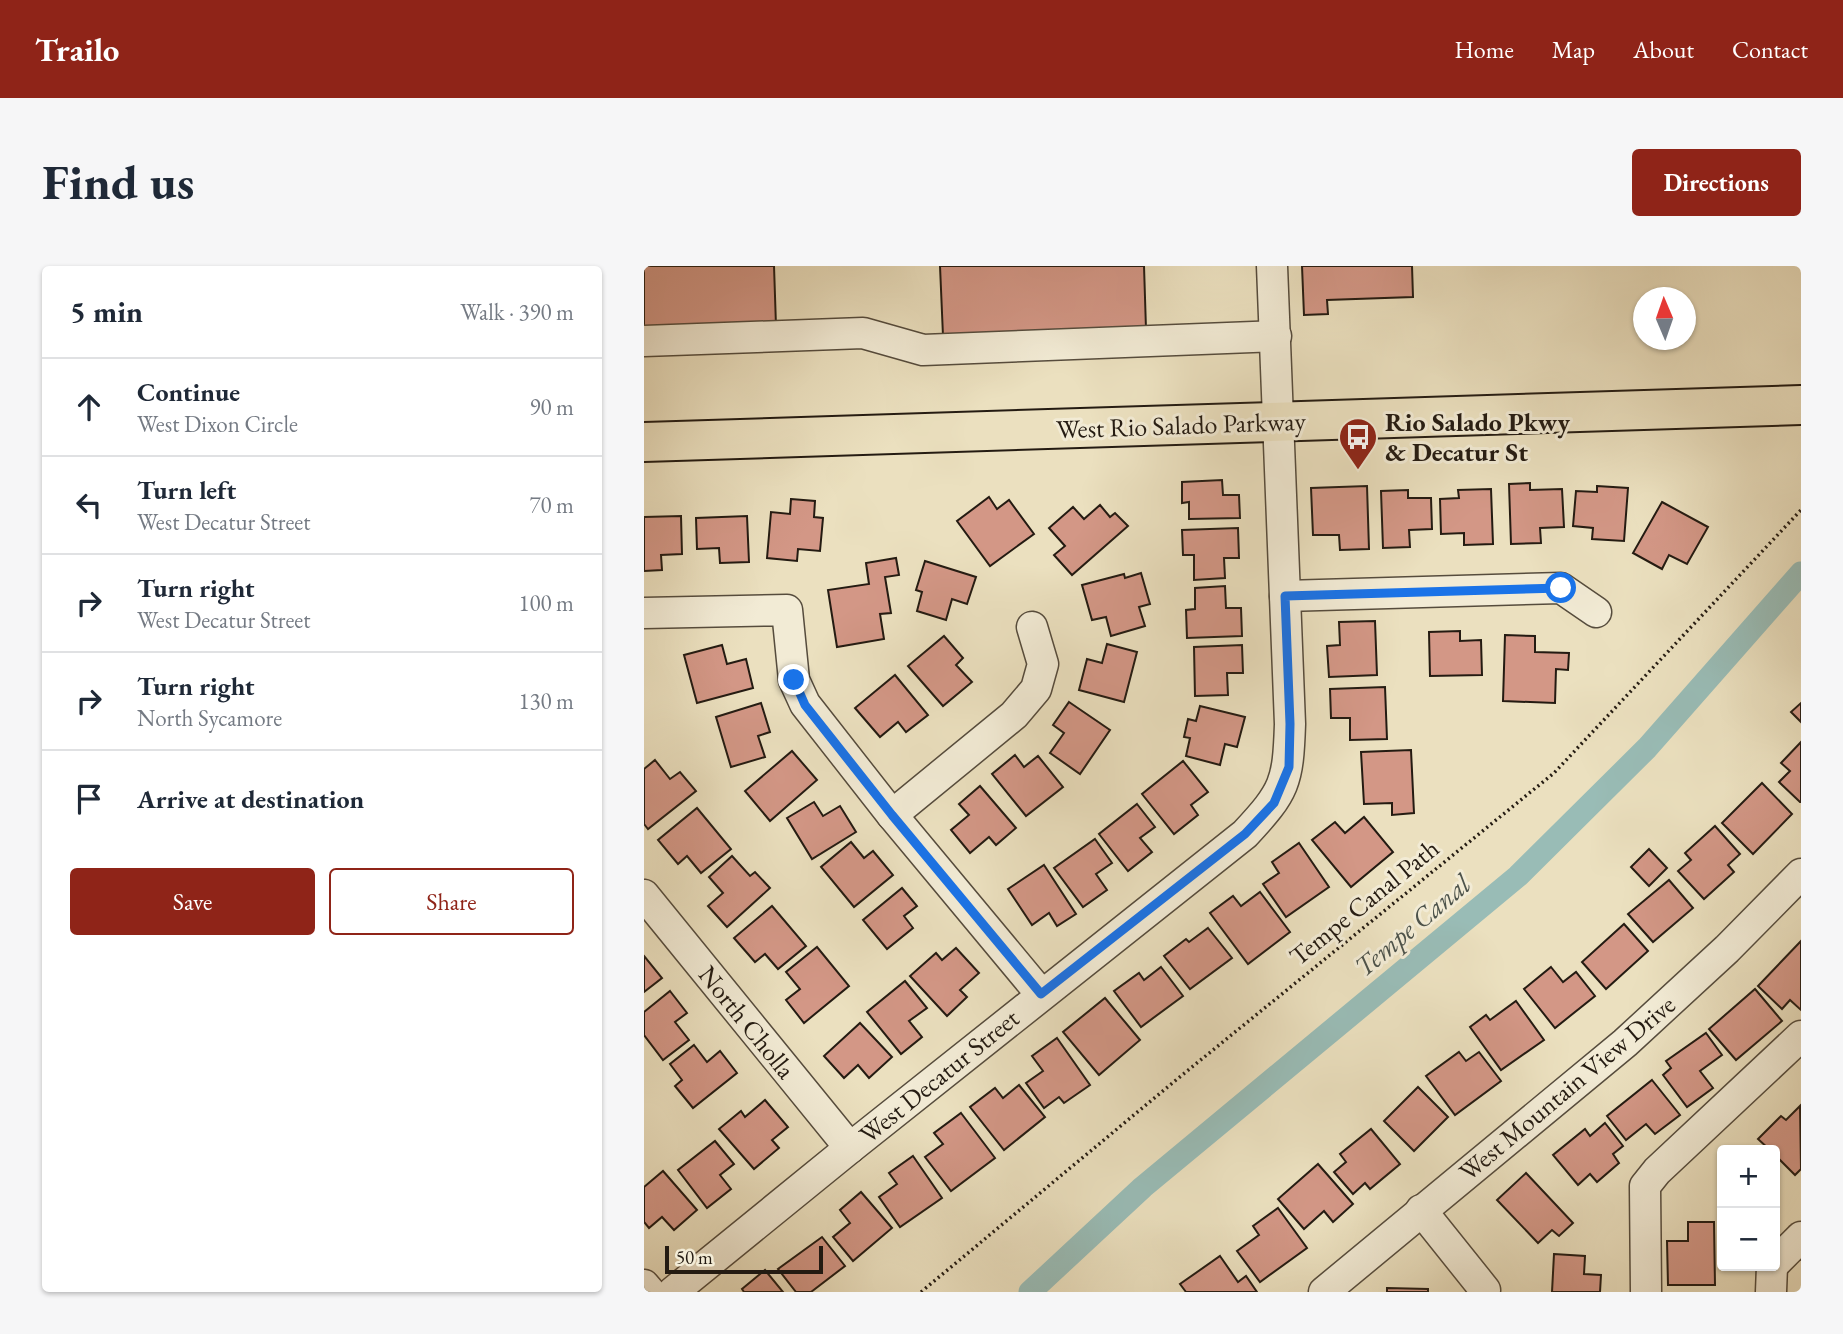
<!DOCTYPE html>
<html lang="en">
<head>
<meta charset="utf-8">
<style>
	body { margin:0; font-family:"EB Garamond",serif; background:#f6f6f7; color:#1f2937 }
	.controls { position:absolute; right:21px; bottom:21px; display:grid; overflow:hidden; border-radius:7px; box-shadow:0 2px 5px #0004 }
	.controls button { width:63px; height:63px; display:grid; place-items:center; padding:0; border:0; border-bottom:2px solid #e0e1e3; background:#fff; color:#1f2937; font:35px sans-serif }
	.compass { position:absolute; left:989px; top:21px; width:63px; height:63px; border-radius:50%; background:#fff; box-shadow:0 2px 5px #0004; rotate:358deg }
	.scale { position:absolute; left:21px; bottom:18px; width:158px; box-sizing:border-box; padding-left:7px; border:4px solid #241b12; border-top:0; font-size:19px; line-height:24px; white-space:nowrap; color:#241b12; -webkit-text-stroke:5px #f2ebd5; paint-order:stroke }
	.stop { position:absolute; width:21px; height:21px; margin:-16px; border:5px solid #1a73e8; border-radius:50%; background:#fff }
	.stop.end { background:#1a73e8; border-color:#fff; box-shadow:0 2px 7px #0008 }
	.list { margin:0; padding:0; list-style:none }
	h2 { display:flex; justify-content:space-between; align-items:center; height:91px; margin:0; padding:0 28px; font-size:30px }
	h2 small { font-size:23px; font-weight:400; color:#747a83 }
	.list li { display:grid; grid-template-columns:46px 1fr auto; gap:21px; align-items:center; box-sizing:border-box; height:98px; padding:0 28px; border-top:2px solid #e0e1e3 }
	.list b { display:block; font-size:26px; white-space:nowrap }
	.list p { margin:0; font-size:23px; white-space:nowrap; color:#747a83 }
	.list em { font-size:23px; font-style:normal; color:#747a83 }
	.actions { display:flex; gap:14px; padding:21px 28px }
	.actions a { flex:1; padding:16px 0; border:2px solid #8f2418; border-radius:7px; text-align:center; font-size:24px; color:#8f2418 }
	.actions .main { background:#8f2418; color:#fff }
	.icon { flex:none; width:38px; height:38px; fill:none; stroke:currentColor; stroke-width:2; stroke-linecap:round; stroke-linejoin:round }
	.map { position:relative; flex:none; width:1157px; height:1026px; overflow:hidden; border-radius:7px }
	header { display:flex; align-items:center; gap:42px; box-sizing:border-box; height:98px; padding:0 35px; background:#8f2418; color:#fff }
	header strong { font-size:33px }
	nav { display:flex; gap:38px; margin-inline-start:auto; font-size:24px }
	.intro { display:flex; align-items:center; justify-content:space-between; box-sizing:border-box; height:168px; padding:0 42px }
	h1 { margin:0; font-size:49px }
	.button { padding:18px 32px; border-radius:7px; background:#8f2418; color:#fff; font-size:24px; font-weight:700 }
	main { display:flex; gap:42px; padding:0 42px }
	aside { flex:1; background:#fff; border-radius:7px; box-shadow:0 2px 5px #0004 }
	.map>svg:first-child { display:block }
</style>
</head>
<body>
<header>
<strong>Trailo</strong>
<nav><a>Home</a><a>Map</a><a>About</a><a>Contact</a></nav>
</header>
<div class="intro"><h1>Find us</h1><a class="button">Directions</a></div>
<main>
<aside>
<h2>5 min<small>Walk · 390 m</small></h2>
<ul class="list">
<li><svg class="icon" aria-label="ahead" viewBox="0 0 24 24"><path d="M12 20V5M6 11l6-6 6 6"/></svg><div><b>Continue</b><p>West Dixon Circle</p></div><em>90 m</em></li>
<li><svg class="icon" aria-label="left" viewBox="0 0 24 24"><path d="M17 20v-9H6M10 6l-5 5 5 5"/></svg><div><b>Turn left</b><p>West Decatur Street</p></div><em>70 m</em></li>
<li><svg class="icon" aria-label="right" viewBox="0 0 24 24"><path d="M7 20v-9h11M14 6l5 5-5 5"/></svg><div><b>Turn right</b><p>West Decatur Street</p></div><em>100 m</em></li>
<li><svg class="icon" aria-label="right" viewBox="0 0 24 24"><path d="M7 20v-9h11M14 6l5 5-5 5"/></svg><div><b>Turn right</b><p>North Sycamore</p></div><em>130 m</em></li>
<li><svg class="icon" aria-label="arrive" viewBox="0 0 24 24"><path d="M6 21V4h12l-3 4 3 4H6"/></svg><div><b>Arrive at destination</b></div></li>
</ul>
<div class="actions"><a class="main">Save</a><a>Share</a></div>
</aside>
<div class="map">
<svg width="1157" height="1026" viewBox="0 0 1157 1026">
	<rect width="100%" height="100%" fill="#ebe0bf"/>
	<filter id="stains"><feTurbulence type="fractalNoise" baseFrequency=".00286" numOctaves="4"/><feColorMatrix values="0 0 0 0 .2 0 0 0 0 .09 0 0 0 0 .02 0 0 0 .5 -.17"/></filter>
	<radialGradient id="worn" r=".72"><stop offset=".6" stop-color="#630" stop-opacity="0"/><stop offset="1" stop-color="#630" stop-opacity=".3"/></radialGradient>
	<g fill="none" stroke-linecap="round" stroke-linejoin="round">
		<!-- canal -->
		<polyline stroke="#99bcb6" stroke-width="23" points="386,1026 499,921 874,610 1003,482 1157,307"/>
	</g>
	<!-- building -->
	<g fill="#d39786" stroke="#241b12" stroke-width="2">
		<polygon points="0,0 130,0 132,60 0,65"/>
		<polygon points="296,0 500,0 502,63 299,70"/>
		<polygon points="658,0 768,0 769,31 683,34 684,48 660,49"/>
		<polygon points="578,214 579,229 595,229 596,252 545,253 545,236 538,237 538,216"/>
		<polygon points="886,217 886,224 918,223 920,261 896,262 897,277 867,278 865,218"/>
		<polygon points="723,220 725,283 696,284 695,269 669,269 667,222"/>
		<polygon points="953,220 984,222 980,275 948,273 949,262 929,260 932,225 953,226"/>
		<polygon points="847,223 849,278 820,279 820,267 797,268 796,233 815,232 814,224"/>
		<polygon points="764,224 764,232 787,232 788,263 765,264 766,281 739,282 737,225"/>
		<polygon points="345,231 353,243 365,234 390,268 346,300 313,255"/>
		<polygon points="147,233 171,235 170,251 179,252 176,285 154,283 153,295 123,292 127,246 146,248"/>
		<polygon points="1018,236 1064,261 1043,298 1025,289 1018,303 989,287"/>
		<polygon points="456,239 466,251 471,247 484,260 428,309 410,289 421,280 405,262 429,241 440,253"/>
		<polygon points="37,250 38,288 17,289 18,304 0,305 0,251"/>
		<polygon points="103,250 105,296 76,297 75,282 53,283 52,252"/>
		<polygon points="594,262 595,292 580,292 581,312 550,314 550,289 539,289 538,264"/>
		<polygon points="252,292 255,309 241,311 247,347 236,348 240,373 193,381 184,324 225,318 222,297"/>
		<polygon points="281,295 332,311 323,338 308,333 302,354 273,345 278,326 272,324"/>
		<polygon points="497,307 506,338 495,341 501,360 467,370 462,351 448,354 438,319 480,308 481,312"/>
		<polygon points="581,320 582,342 597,342 598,370 543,372 542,344 551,343 551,322"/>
		<polygon points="731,355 733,409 685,411 683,380 696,379 695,356"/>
		<polygon points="816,365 816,375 837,374 838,409 786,410 785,366"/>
		<polygon points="861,369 891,370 891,386 925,387 924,404 912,403 911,437 859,435"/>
		<polygon points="300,370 319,392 312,399 328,416 299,440 264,400"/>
		<polygon points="463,378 493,386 480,436 435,424 443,393 458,397"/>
		<polygon points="78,379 83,398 102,393 109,422 53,437 40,389"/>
		<polygon points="598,379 599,407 583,407 584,429 551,430 550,381"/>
		<polygon points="251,409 284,449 262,466 254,456 236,471 211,442"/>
		<polygon points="741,421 743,473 706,474 706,452 687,452 686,423"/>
		<polygon points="425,436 466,464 436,508 406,487 420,467 409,459"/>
		<polygon points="117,437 126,466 114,470 121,491 87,501 72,451"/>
		<polygon points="1157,437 1157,456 1147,446"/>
		<polygon points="556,440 601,451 593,481 581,478 576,499 542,490 546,472 540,471 544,453 552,455"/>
		<polygon points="1157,476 1157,536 1156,536 1135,516 1146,505 1137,497"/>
		<polygon points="767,484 770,547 748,549 748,537 720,538 717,486"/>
		<polygon points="148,485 173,514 126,555 101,525"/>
		<polygon points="371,489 380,501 394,490 419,521 382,550 348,508"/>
		<polygon points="11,494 26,513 36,506 52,525 4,563 0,558 0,503"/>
		<polygon points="539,495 564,526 547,539 554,549 530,568 498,528"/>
		<polygon points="1118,517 1148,548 1109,588 1078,557"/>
		<polygon points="336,520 372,562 352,579 345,571 326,587 307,564 325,549 315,538"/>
		<polygon points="170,536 179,550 196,540 212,566 168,593 143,552"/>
		<polygon points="493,538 511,561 496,572 508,586 484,605 455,568"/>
		<polygon points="53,542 87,583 57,607 43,590 34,598 14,574"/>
		<polygon points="720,551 749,586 707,621 668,574 691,556 701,567"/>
		<polygon points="1071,560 1096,588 1084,599 1090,606 1060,633 1034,605 1047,594 1041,587"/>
		<polygon points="451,573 468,597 452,608 463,624 439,641 410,602"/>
		<polygon points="207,576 220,592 229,585 249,609 210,641 177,601"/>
		<polygon points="655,577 685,621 642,651 619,618 635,607 628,596"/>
		<polygon points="1005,583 1023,602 1005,620 987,601"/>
		<polygon points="88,590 106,610 111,606 126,622 83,661 64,640 79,627 65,611"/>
		<polygon points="400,599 432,648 413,660 405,647 388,659 364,623"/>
		<polygon points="1025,614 1049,642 1009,676 984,648"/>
		<polygon points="258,622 273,640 260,650 269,662 243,683 219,654"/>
		<polygon points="616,626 646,666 604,698 566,647 589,630 597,640"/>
		<polygon points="128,640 162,680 134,703 121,688 111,696 90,672"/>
		<polygon points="980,658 1004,685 962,723 938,696"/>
		<polygon points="564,662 588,692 546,723 520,690 542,673 545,676"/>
		<polygon points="1157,675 1157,744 1146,734 1138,743 1114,720"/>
		<polygon points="173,681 205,720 160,757 142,734 156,723 142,706"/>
		<polygon points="312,682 335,707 316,724 323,731 303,750 266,710 292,687 298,694"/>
		<polygon points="0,690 18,712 0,726"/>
		<polygon points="517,701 539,730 497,761 470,725 495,707 500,714"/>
		<polygon points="907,701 919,716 932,706 951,730 911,762 880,723"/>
		<polygon points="261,715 283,742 265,755 278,771 257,788 223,746"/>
		<polygon points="1111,723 1138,755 1092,794 1065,763"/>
		<polygon points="26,725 43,747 31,756 45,774 19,794 0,769 0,746"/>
		<polygon points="461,732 496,774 455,809 419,766"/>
		<polygon points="872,735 900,774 857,804 826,761 842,749 846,754"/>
		<polygon points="216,757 248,791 225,812 214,799 200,812 180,790"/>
		<polygon points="1062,767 1078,789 1056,805 1069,822 1043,841 1019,809 1027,802 1022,795"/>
		<polygon points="413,772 446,819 420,837 415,831 400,842 382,817 399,805 388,790"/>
		<polygon points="50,779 63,796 76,785 93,807 49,842 31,820 38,814 26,798"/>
		<polygon points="815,786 822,795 835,786 857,815 811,849 782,810"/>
		<polygon points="1008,814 1036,849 1011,868 1002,858 982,874 963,850"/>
		<polygon points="375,819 401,851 360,884 326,841 351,822 359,832"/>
		<polygon points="774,821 804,851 770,885 740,855"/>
		<polygon points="121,834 144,861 128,874 135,882 110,903 75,863 97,845 101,851"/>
		<polygon points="1156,840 1157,903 1151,909 1131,889 1131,884 1126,884 1114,873 1137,850 1142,854"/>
		<polygon points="317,847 351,892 307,925 281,891 299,878 290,867"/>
		<polygon points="961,857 979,880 969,888 975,897 953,916 946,908 934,919 909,889 941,863 946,870"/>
		<polygon points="727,863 756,898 726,923 721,917 709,928 690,906 702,896 696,888"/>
		<polygon points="71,875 90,898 76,909 87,923 63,942 34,904"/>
		<polygon points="269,890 298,932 256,961 235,931 253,918 245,907"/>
		<polygon points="674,898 709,938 689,956 680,945 660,963 634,933"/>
		<polygon points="19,905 53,944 30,964 18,951 5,962 0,956 0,921"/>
		<polygon points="882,907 929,957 915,970 908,964 894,977 853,934"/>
		<polygon points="217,926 248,962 209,995 189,971 206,957 196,944"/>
		<polygon points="634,942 663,982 616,1016 593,985 615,969 609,960"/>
		<polygon points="1044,956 1070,956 1071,1019 1024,1019 1023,975 1044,975"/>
		<polygon points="178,971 201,1000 167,1026 152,1026 134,1003"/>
		<polygon points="910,988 941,990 940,1008 957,1009 956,1026 908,1026"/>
		<polygon points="576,990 594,1016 602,1010 613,1026 542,1026 536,1018"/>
		<polygon points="121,1004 139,1026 100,1026 98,1023"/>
		<polygon points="743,1022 784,1023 784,1026 743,1026"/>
	</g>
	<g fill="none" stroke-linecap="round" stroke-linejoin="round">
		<defs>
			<g id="minor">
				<polyline points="0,75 219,67 279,84 632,70"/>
				<polyline points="641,330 917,322 952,346"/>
				<polyline points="0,347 143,344 150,414 161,438 248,549 397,728"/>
				<polyline points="248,549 370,449 392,423 399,398 388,361"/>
				<polyline points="0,629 206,882"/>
				<polyline points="777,944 841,1024"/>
				<polyline points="1131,997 1157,971"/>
				<polyline points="0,1019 6,1026"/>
				<path d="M29,1026l177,-144 395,-314c40,-43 43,-51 45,-110l-18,-458"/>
				<polyline points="680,1026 981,777 1083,683 1157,608"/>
				<polyline points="1002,1026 1001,920 1013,905 1157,770"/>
				<polyline points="1127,1026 1128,1000"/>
			</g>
			<polyline id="major" points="0,176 1157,139"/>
		</defs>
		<!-- minor casing -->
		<use href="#minor" stroke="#564c3d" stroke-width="33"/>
		<!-- major casing -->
		<use href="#major" stroke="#241b12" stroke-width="42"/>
		<!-- path -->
		<polyline stroke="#241b12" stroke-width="3.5" stroke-dasharray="2 3.5" stroke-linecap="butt" points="277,1026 532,814 910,507 1157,244"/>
		<!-- minor -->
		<use href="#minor" stroke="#f2ebd5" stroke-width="30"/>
		<!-- major -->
		<use href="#major" stroke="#ebe0bf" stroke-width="38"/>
	</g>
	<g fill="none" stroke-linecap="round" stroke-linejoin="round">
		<!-- route -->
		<polyline stroke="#1a73e8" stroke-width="9" points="150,414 161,439 248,549 397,728 601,568 630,537 645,501 646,458 641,330 917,322"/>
	</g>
	<!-- icons -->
	<defs>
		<symbol id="bus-pin" viewBox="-11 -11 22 30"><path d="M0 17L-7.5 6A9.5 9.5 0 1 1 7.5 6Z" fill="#8f2418" stroke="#f2ebd5"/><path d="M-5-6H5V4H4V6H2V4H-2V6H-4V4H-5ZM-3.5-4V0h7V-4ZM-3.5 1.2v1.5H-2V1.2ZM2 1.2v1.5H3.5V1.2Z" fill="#fff"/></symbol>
	</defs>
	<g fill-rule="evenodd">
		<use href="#bus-pin" x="692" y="149" width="44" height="60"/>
	</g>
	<g text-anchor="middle" stroke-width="6" stroke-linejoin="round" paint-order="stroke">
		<!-- poi labels -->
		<g font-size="26" font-weight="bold" fill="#241b12" stroke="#f2ebd5" text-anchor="start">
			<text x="741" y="165">Rio Salado Pkwy<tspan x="741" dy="30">&amp; Decatur St</tspan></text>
		</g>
		<!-- street labels -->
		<g font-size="26" fill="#241b12" stroke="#f2ebd5">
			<text transform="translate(537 159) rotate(-2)" y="9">West Rio Salado Parkway</text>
			<text transform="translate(720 636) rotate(-39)" y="9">Tempe Canal Path</text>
			<text transform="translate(103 756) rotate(51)" y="9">North Cholla</text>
			<text transform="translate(295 810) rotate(-39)" y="9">West Decatur Street</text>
			<text transform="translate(923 822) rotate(-40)" y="9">West Mountain View Drive</text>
		</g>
		<!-- water labels -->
		<g font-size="28" font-style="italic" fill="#4d534b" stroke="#f2ebd5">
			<text transform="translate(768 659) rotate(-40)" y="10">Tempe Canal</text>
		</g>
	</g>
	<rect width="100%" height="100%" filter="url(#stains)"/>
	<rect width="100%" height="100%" fill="url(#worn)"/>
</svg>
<div class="controls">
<button>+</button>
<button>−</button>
</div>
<svg class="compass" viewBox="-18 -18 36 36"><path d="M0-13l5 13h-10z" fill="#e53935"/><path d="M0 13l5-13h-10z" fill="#747a83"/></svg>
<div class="scale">50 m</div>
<div class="stop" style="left:917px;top:322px"></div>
<div class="stop end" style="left:150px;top:414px"></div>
</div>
</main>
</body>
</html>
